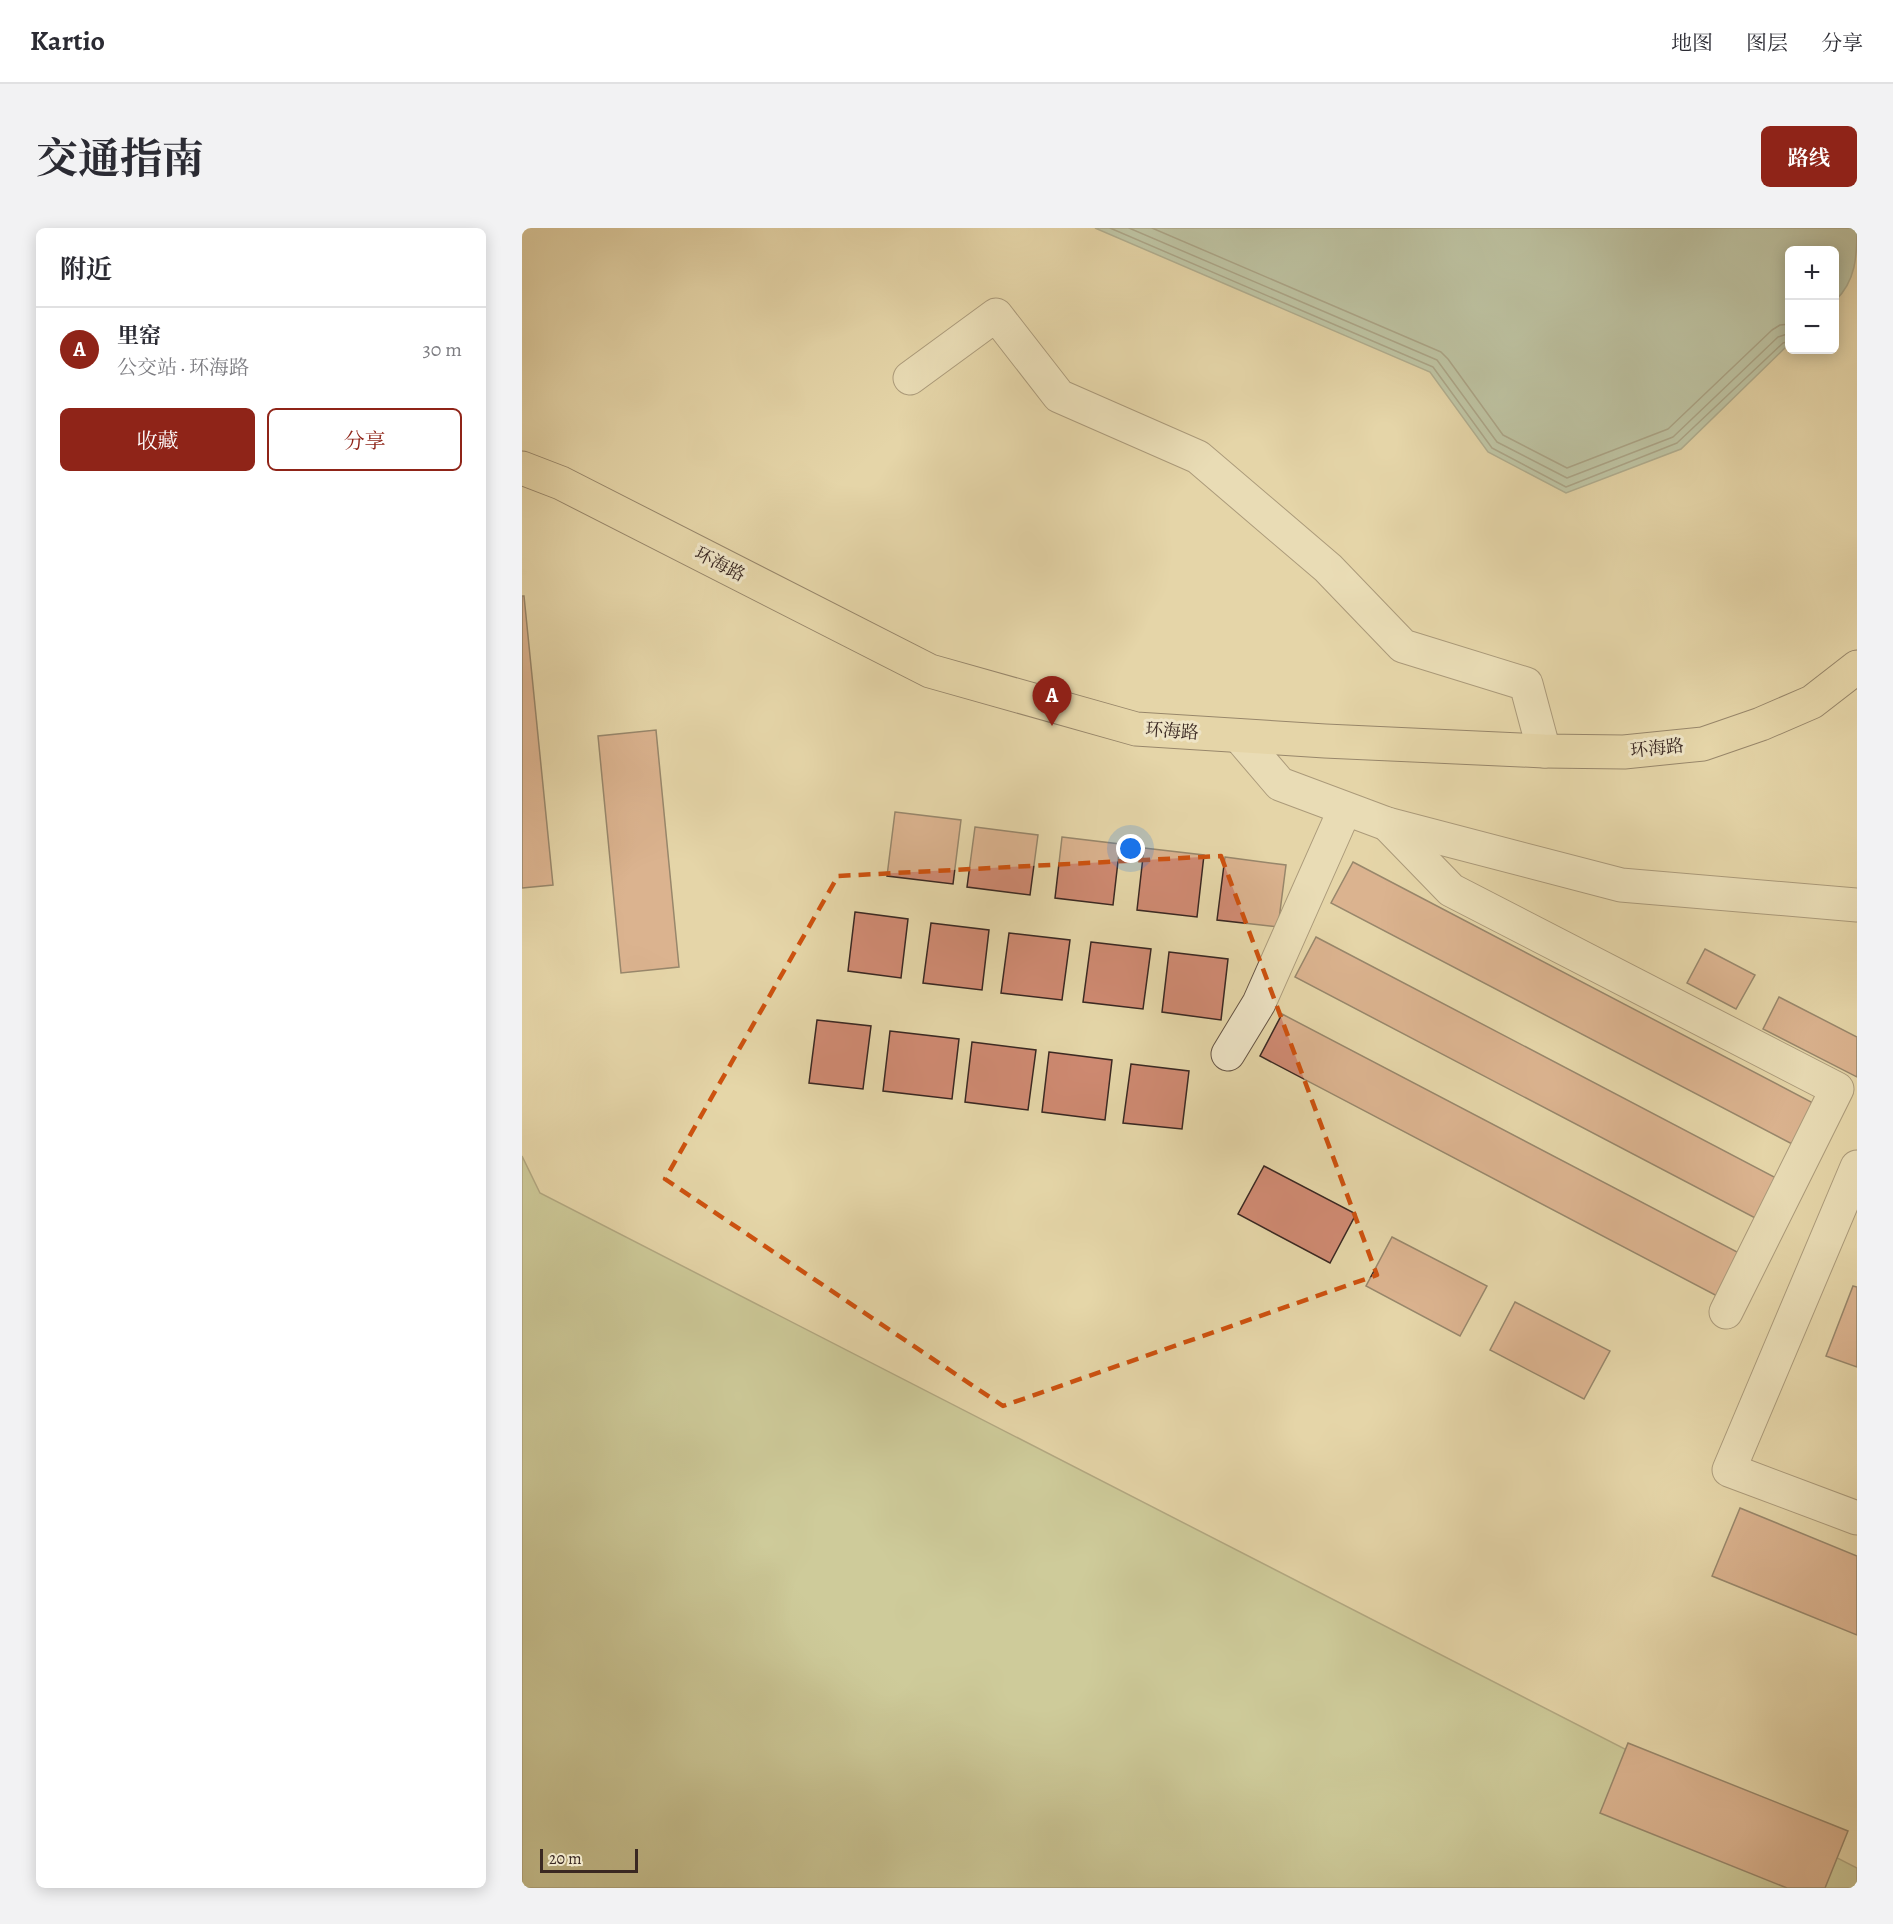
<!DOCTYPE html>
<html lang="zh">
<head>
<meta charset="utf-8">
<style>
	body { margin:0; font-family:Alegreya,"Noto Serif SC",serif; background:#f2f2f3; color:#2b2b33 }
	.controls { position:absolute; right:18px; top:18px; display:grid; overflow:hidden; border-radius:9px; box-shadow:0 3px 15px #0003 }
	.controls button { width:54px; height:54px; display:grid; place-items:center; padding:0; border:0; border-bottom:2px solid #e1e1e2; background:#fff; color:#2b2b33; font:30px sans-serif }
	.scale { position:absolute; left:18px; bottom:15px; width:98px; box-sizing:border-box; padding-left:6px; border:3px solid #3a2822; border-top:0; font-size:16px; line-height:21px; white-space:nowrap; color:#3a2822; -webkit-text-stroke:4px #eee4c6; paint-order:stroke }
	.you { position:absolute; left:609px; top:621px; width:21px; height:21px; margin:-15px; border:4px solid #fff; border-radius:50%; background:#1a73e8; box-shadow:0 0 0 9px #1a73e833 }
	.badge { display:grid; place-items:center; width:39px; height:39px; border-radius:50%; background:#8f2418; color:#fff; font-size:20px; font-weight:700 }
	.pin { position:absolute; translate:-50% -50px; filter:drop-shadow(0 2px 3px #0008) }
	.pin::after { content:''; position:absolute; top:32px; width:21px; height:18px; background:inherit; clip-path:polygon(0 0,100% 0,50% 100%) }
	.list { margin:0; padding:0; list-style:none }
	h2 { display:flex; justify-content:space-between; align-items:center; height:78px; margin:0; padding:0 24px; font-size:26px }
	h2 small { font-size:20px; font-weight:400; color:#7c7c81 }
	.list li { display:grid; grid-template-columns:39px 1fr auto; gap:18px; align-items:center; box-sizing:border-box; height:84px; padding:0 24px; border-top:2px solid #e1e1e2 }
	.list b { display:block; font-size:22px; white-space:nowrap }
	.list p { margin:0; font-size:20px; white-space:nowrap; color:#7c7c81 }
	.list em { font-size:20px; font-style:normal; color:#7c7c81 }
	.actions { display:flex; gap:12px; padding:18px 24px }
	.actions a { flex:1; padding:14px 0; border:2px solid #8f2418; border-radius:9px; text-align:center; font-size:21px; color:#8f2418 }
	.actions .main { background:#8f2418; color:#fff }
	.map { position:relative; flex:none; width:1335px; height:1660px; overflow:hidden; border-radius:9px }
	header { display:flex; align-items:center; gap:36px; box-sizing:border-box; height:84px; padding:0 30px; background:#fff; border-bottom:2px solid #e1e1e2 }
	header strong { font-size:28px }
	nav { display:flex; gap:33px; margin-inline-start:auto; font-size:21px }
	.intro { display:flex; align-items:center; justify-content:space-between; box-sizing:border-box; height:144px; padding:0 36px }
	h1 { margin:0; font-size:42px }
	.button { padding:15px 27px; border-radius:9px; background:#8f2418; color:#fff; font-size:21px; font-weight:700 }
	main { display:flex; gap:36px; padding:0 36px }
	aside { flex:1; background:#fff; border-radius:9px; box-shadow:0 3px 15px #0003 }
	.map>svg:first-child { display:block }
</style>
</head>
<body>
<header>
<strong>Kartio</strong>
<nav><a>地图</a><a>图层</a><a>分享</a></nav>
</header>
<div class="intro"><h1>交通指南</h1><a class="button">路线</a></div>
<main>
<aside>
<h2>附近<small></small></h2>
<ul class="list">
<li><span class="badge">A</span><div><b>里窑</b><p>公交站 · 环海路</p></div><em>30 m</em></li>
</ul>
<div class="actions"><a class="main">收藏</a><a>分享</a></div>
</aside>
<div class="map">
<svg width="1335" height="1660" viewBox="0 0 1335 1660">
	<rect width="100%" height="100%" fill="#e5d6a8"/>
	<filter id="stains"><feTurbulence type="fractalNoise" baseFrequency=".00333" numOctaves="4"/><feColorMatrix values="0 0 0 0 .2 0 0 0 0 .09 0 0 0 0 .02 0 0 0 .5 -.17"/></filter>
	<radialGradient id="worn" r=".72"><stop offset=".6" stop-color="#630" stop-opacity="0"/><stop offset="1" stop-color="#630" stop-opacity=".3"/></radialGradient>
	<!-- green -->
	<polygon fill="#b2be89" stroke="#767356" stroke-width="1.5" points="0,928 18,965 1335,1640 1335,1660 0,1660"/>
	<!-- water -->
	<path fill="#96b9a9" stroke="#717f73" stroke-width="1.5" d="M573,0h762c0,28 -1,53 -22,73l-1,-51h-44l-1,94 -108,105 -115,44 -78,-41 -58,-80z"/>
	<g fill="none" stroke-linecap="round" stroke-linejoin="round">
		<!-- shore -->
		<g stroke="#687066" stroke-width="1.5">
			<polyline points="588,0 911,139 970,220 1044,259 1155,215 1261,115 1268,113"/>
			<polyline points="607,0 915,132 975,214 1045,250 1151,209 1256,109 1268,105"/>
			<polyline points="630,0 919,124 926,131 981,207 1045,240 1146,201 1250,102 1258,97 1268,96"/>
		</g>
	</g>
	<!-- building -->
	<g fill="#cf8a72" stroke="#3a2822" stroke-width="1.5">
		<polygon points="0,368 2,368 31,657 0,660"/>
		<polygon points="134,502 157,739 99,745 76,508"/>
		<polygon points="373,584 439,592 431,656 365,648"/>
		<polygon points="453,599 516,607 508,667 445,659"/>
		<polygon points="540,609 598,616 591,677 533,670"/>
		<polygon points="622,620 682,627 675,689 615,682"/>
		<polygon points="703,629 764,637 756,699 695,692"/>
		<polygon points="831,634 1293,876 1272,917 809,675"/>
		<polygon points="333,684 386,691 379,750 326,743"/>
		<polygon points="409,695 467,702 460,762 401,755"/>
		<polygon points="487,705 548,712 540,772 479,765"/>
		<polygon points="794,709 1258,952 1237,992 773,749"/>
		<polygon points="569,714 629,721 621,781 561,774"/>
		<polygon points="1183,721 1233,747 1214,781 1165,755"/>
		<polygon points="647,724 706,731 699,792 640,784"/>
		<polygon points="1257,769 1335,809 1335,849 1241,801"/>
		<polygon points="760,786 1219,1026 1197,1069 738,828"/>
		<polygon points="295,792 349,798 341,861 287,855"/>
		<polygon points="368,803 437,811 430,871 361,863"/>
		<polygon points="450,814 514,822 506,882 443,874"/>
		<polygon points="527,824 590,832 583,892 520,884"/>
		<polygon points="609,836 667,843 660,901 601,895"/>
		<polygon points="742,938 834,986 808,1035 716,986"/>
		<polygon points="870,1009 965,1058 938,1108 844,1058"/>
		<polygon points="1331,1058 1335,1059 1335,1139 1304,1128"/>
		<polygon points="993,1074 1088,1123 1062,1171 968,1122"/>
		<polygon points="1218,1280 1335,1328 1335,1407 1190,1348"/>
		<polygon points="1106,1515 1326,1603 1303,1660 1265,1660 1078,1585"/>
	</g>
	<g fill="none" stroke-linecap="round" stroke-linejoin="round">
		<defs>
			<g id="minor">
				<polyline points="388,150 474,87 537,168 676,229 806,340 881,418 1004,456 1022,523"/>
				<polyline points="717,508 758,556 865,596 1099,657 1335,677"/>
				<polyline points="865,596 929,662 1315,861 1204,1084"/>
				<polyline points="706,826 737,775 823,581"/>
				<polyline points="1335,939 1207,1242 1335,1290"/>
			</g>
			<polyline id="major" points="0,240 39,255 408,443 614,501 803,513 1022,523 1102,524 1181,516 1239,496 1290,474 1335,439"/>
		</defs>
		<!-- minor casing -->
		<use href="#minor" stroke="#655444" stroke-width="35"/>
		<!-- major casing -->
		<use href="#major" stroke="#3a2822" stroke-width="35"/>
		<!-- minor -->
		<use href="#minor" stroke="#eee4c6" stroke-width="33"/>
		<!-- major -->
		<use href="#major" stroke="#e5d6a8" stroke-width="33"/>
	</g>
	<!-- marked area -->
	<path d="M0 0H1335V1660H0ZM699,628l156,419 -374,131 -338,-227 173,-303z" fill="#e5d6a8" fill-opacity=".55" fill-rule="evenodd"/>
	<path fill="none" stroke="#ce520f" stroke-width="4.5" stroke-dasharray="12 8" stroke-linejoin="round" d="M699,628l156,419 -374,131 -338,-227 173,-303z"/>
	<g text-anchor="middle" stroke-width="6" stroke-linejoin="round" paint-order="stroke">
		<!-- street labels -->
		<g font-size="18" fill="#3a2822" stroke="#eee4c6">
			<text transform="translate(198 336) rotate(27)" y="6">环海路</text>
			<text transform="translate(650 503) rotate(4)" y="6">环海路</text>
			<text transform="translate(1135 520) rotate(-6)" y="6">环海路</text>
		</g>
	</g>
	<rect width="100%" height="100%" filter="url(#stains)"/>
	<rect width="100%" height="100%" fill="url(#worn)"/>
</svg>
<div class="controls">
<button>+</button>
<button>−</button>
</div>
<div class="scale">20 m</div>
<div class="you"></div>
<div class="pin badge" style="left:530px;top:498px">A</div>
</div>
</main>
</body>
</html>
